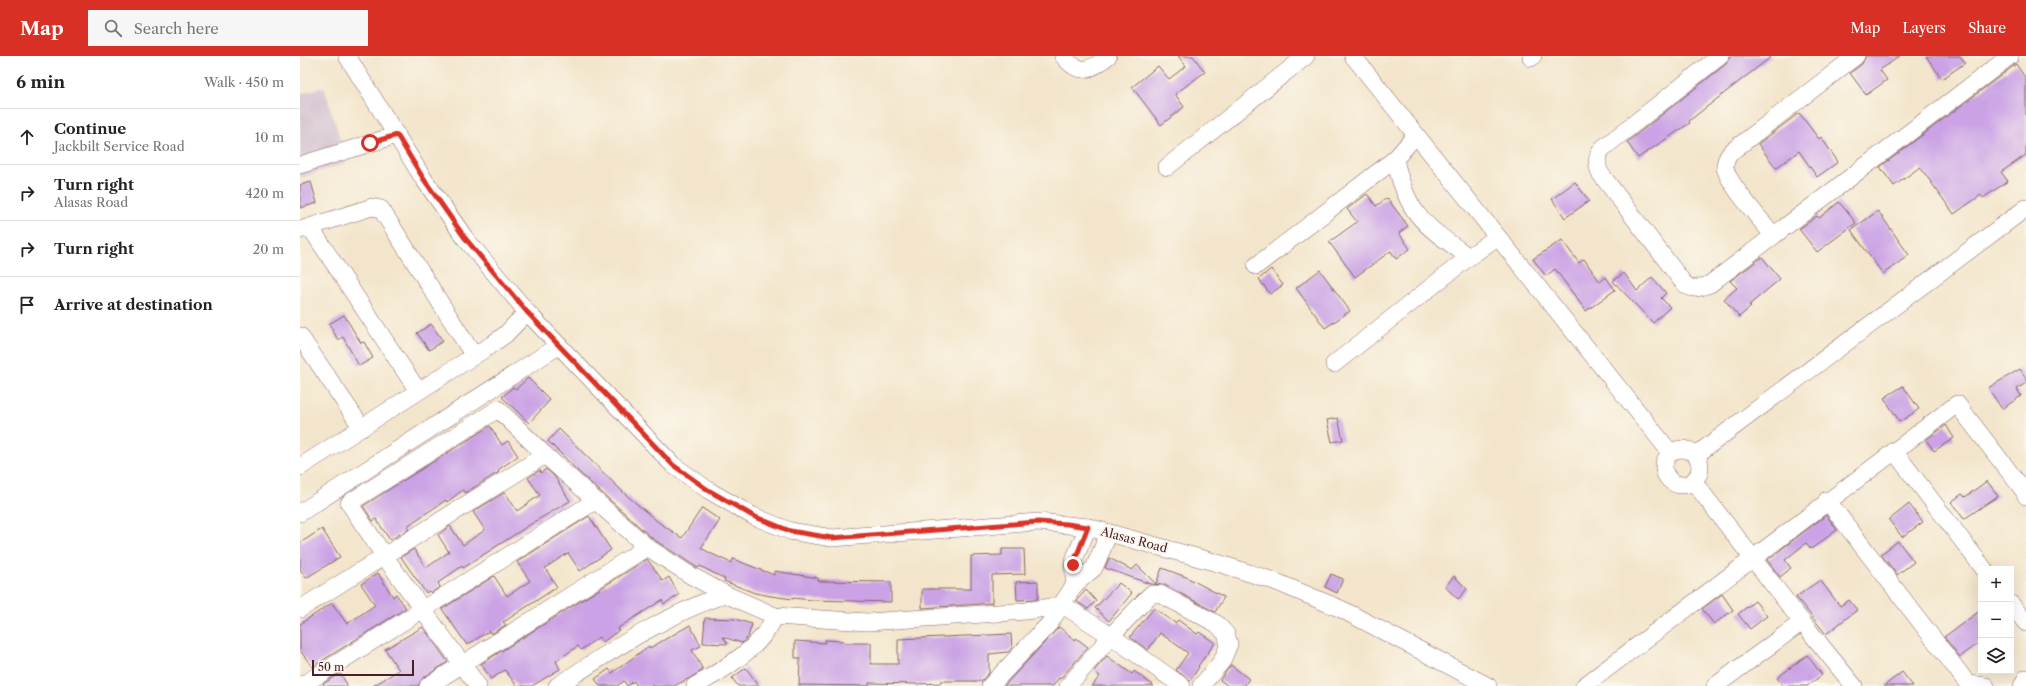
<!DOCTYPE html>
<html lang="en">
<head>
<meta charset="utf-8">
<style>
	body { margin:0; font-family:"Libre Caslon Text",serif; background:#f6f6f6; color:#222 }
	.controls { position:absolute; right:12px; bottom:12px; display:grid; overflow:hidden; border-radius:0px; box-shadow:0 4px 16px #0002 }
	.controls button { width:36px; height:36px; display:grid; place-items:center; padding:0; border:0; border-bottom:1px solid #e0e0e0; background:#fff; color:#222; font:20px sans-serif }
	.scale { position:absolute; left:12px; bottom:10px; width:102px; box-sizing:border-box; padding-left:4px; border:2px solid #4a1f2b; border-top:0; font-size:11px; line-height:14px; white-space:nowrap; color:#4a1f2b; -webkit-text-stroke:3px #fbf7ec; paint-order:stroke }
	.stop { position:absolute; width:12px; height:12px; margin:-9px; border:3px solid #d93025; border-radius:50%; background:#fff }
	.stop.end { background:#d93025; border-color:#fff; box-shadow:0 1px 4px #0008 }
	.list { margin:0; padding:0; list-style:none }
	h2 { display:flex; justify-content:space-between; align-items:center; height:52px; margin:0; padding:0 16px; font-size:17px }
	h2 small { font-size:13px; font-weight:400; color:#767676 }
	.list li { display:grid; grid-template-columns:26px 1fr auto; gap:12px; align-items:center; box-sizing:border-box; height:56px; padding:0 16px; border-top:1px solid #e0e0e0 }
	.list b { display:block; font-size:15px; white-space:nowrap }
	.list p { margin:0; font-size:13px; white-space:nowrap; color:#767676 }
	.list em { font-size:13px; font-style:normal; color:#767676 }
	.icon { flex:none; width:22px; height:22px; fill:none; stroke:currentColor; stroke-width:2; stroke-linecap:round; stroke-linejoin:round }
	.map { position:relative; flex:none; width:1726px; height:630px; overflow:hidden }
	header { display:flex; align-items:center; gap:24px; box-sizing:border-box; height:56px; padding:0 20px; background:#d93025; color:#fff }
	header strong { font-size:19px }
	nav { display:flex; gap:22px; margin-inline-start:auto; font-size:14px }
	.search { width:280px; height:36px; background:#f6f6f6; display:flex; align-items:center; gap:10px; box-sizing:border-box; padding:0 14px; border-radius:0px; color:#767676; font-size:15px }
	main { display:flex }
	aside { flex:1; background:#fff }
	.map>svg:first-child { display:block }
</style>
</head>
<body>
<header>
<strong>Map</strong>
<div class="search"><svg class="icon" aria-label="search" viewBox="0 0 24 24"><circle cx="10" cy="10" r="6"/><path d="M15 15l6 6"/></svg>Search here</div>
<nav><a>Map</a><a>Layers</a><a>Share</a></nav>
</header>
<main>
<aside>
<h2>6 min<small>Walk · 450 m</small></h2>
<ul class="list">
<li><svg class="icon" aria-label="ahead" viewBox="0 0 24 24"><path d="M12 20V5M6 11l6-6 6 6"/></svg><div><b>Continue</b><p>Jackbilt Service Road</p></div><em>10 m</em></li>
<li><svg class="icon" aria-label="right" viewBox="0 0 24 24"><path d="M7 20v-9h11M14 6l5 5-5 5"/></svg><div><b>Turn right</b><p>Alasas Road</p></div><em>420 m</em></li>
<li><svg class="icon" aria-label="right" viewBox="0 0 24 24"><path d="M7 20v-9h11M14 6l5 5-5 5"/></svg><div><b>Turn right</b></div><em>20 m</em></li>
<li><svg class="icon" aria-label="arrive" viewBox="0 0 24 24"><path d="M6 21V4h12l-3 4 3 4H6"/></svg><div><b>Arrive at destination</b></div></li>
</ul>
</aside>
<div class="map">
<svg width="1726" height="630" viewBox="0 0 1726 630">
	<rect width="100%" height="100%" fill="#fbf7ec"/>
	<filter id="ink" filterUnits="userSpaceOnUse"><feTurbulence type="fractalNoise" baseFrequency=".025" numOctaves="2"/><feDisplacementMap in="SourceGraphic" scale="8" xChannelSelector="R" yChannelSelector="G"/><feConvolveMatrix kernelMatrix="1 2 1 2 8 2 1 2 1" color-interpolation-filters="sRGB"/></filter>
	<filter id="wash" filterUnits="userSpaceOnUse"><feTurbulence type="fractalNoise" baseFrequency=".012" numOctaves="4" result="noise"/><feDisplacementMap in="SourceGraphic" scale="16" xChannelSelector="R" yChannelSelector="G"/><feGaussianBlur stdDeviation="0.9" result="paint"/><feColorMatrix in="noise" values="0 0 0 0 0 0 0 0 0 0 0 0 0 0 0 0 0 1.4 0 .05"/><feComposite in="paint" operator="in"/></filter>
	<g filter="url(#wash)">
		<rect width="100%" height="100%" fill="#f3e5cb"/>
		<!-- industrial -->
		<polygon fill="#cfbdce" points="24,31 46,103 44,107 0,122 0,38"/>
		<g id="blocks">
			<!-- building -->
			<g fill="#caa2e5">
				<polygon points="878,0 893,0 905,16 875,38 884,51 861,69 832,31 858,10 869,23 886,10"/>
				<polygon points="1430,0 1472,0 1404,53 1389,65 1390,67 1338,102 1327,86 1426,8"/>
				<polygon points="1566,0 1600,0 1580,14 1587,24 1566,39 1550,17 1562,8"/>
				<polygon points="1626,0 1660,0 1665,7 1642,23"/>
				<polygon points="1716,8 1726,23 1726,99 1701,116 1708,125 1683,142 1681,139 1654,158 1620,111 1594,130 1580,111"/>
				<polygon points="1499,57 1519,83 1521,81 1538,106 1517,121 1499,95 1476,112 1458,88"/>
				<polygon points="11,126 17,147 0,152 0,129"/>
				<polygon points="1275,126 1289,145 1265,162 1252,143"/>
				<polygon points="1067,138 1076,150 1087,142 1108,170 1099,177 1110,193 1096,203 1091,195 1055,221 1029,186 1057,166 1047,153"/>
				<polygon points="1539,146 1556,167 1517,196 1499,173 1517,160 1519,162"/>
				<polygon points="1578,155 1609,199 1583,218 1551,174"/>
				<polygon points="1262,184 1279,207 1284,203 1300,226 1306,221 1315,234 1286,255 1255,213 1246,220 1233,203"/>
				<polygon points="1462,201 1480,223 1449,249 1451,251 1439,261 1424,243 1437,232 1430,225"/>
				<polygon points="971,213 983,229 970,238 959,223"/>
				<polygon points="1020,214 1050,255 1025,272 996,232"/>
				<polygon points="1324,217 1337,235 1352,221 1366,237 1361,242 1370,251 1353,267 1313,225"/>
				<polygon points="44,259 61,287 64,286 73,302 59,310 43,281 38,284 29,268"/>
				<polygon points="131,268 143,285 129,294 117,277"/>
				<polygon points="1720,313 1726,322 1726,327 1717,333 1721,340 1702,353 1688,332"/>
				<polygon points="228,322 250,344 229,367 202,341 211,333 213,331 216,333"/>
				<polygon points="1603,330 1619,353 1600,366 1584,342"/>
				<polygon points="1038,362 1043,384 1032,386 1027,364"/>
				<polygon points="1646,369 1654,382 1634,395 1626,384"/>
				<polygon points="190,370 202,389 208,385 218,400 198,414 199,416 194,419 165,437 163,434 147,446 146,444 107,470 109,473 90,484 76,463 73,465 63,450"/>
				<polygon points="259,373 324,437 358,466 382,482 402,452 420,464 401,492 412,498 431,507 433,503 474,519 474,515 518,522 518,525 591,526 591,546 512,544 493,542 493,543 471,540 455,537 424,525 425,523 400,510 398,512 353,483 280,417 248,385"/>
				<polygon points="246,413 255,421 270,445 234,466 163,512 162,510 138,527 140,531 131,537 129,535 126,537 101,501 114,493 126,512 149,496 138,479 150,470 163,489 185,474 173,456 205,436 217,455 240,439 228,422 240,414 241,417"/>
				<polygon points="1687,425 1698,440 1664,463 1651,446 1662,438 1665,441"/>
				<polygon points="1609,448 1623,466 1602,481 1589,464"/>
				<polygon points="1526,459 1537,474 1511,493 1506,487 1485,504 1491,512 1480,521 1467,504"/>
				<polygon points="289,460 311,494 280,515 268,497 245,512 257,531 205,565 203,566 206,569 191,578 189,575 167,589 142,553 194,520 207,540 230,525 217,506"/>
				<polygon points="22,473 40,501 6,522 0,513 0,487"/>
				<polygon points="1598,485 1614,506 1597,519 1581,498"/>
				<polygon points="702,493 724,493 725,518 692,519 692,547 622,552 622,533 671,533 671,500 702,499"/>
				<polygon points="809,502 832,514 837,509 856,528 862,512 886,521 924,541 915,556 865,529 850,528 805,512"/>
				<polygon points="347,503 363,525 369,521 379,539 364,548 362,544 318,572 319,574 303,586 299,581 281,594 278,590 256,605 260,613 232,630 217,630 205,614 191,623 181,608"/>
				<polygon points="78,517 93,541 96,538 106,552 12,611 0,594 0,568 32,547 47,568 75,549 61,528"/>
				<polygon points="1031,518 1043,523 1037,537 1025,531"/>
				<polygon points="1154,520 1167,533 1158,543 1145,531"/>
				<polygon points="1520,524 1540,550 1549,544 1557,554 1526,578 1496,541"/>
				<polygon points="738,525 738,543 717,544 716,526"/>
				<polygon points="819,527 832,537 809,565 795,552"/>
				<polygon points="786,534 796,545 788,553 776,545"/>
				<polygon points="1422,538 1433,554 1414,568 1402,553"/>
				<polygon points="1455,545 1467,560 1450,573 1438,558"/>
				<polygon points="854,552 875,567 878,564 897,578 899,576 915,587 898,610 899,611 890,625 876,614 888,597 860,577 848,594 830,581"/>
				<polygon points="1681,554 1681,585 1660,601 1644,581"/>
				<polygon points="405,562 435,563 452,568 448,581 442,587 423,581 428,588 403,587"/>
				<polygon points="390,569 401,590 392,594 403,614 390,622 374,630 337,630 334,625 327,630 324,625 317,630 300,630 295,623 309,613 312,617 349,590 350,592"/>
				<polygon points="123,571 148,606 123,622 118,630 73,630 99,614 85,593"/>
				<polygon points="759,571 775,584 776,582 788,591 760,623 759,622 753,630 704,630"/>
				<polygon points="711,578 712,592 708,596 689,598 689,617 681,625 641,625 641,627 617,628 569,627 569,630 499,629 500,602 495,602 495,585 525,587 525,584 544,585 544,587 571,587 571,608 598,608 598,583"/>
				<polygon points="1507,599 1522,619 1507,630 1483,630 1477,622"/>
				<polygon points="807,600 832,618 834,615 854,630 792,630 800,620 794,615"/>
				<polygon points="931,609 949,623 944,630 928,630 920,624"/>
				<polygon points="446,612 459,630 438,630 432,622"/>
				<polygon points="1602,616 1613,630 1584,630"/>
				<polygon points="40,617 48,630 25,630 23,628"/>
			</g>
		</g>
	</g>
	<g filter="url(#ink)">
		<use href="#blocks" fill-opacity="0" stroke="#856463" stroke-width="1"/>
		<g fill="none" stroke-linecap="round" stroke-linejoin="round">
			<defs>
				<g id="minor">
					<polyline points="47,0 123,122 165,182 227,256 373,409 408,434 453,460 490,475 532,482 738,466 788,471 921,508 974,525 1041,553 1188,630"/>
					<path d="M763,0c16,20 28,15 45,0"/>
					<polyline points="1053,0 1370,396"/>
					<path d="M1420,0l-117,92c-7,8 -7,15 -3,25l82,108c8,10 16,8 28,3l300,-228"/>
					<polyline points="1231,2 1233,0"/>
					<path d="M1116,79l-21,24c12,56 29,66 74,98l28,-20"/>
					<polyline points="0,109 97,79"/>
					<polyline points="867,111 1006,0"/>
					<polyline points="10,171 118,335"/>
					<polyline points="0,174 72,151 81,153 174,300"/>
					<path d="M1473,179c-10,-13 -48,-54 -48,-69 0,-5 3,-10 6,-14l125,-96"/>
					<polyline points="956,210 1095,103"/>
					<polyline points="0,280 62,372"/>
					<polyline points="1034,308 1169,201"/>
					<circle cx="1382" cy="411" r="18"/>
					<polyline points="1594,395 1684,513"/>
					<polyline points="1396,399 1726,152"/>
					<polyline points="0,411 191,289 206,278 227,256"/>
					<polyline points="1393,425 1502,566 1554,630"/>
					<polyline points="1527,444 1668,628 1686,630"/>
					<polyline points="0,457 258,290"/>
					<polyline points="775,528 773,506 788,471"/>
					<polyline points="1711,548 1726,567"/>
					<polyline points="0,553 245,399 347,491 390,519 425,538"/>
					<polyline points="1,630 295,445"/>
					<polyline points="128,630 347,491"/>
					<polyline points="178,630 85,501 49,447 198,353 245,399"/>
					<path d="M257,630c55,-36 105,-69 168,-92l50,22 93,6 158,-11 37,-6 48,31 71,50"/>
					<path d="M395,630c21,-12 55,-32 69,-52 5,-5 8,-12 11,-18"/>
					<polyline points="690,630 749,568 775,528 794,512 809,477"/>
					<polyline points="768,630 811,580 851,538 860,538 917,568 926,578 929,588 922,605 901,630"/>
					<polyline points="1284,630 1657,348 1724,435 1726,440"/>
					<polyline points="1415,630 1502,566"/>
					<polyline points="1722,630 1726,622"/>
				</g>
			</defs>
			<!-- minor casing -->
			<use href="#minor" stroke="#856463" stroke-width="18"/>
			<!-- minor -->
			<use href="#minor" stroke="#fff" stroke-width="17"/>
		</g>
	</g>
	<g fill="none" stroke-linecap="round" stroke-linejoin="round" filter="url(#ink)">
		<!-- route -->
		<polyline stroke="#d93025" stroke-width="5" points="70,87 97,79 123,122 165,182 227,256 373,409 408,434 453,460 490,475 532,482 738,466 767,468 788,471 773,509"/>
	</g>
	<g text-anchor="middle" stroke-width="4" stroke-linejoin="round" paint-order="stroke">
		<!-- street labels -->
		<g font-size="12" fill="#4a1f2b" stroke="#fbf7ec">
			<text transform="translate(834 484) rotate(15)" y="4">Alasas Road</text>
		</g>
	</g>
</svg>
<div class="controls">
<button>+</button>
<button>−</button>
<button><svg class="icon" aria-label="layers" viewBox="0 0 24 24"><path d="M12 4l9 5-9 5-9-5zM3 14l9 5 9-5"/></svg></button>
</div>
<div class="scale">50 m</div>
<div class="stop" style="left:70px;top:87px"></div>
<div class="stop end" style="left:773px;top:509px"></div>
</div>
</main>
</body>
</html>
